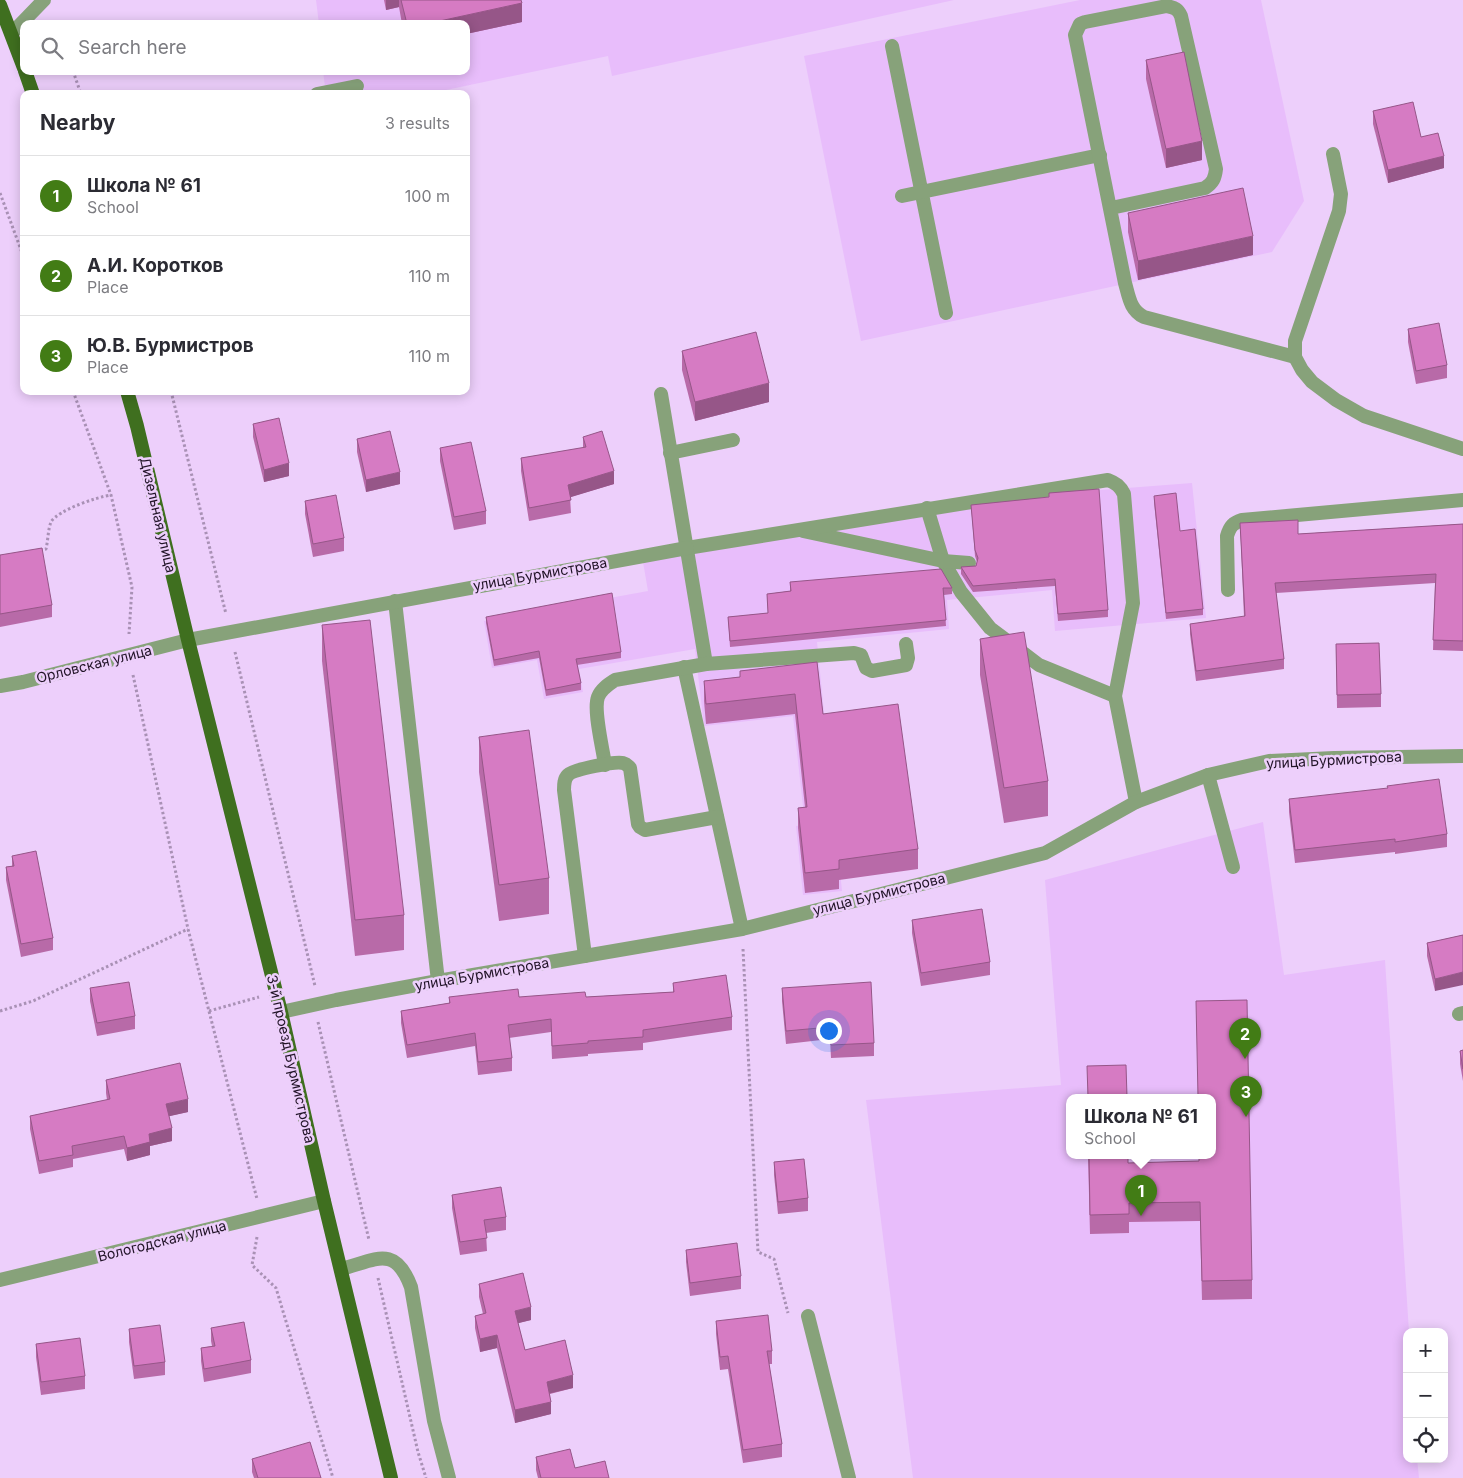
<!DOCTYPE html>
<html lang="en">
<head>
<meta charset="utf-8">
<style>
	body { margin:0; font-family:Inter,sans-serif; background:#f7f7f7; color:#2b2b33 }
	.controls { position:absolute; right:15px; bottom:15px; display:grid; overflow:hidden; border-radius:10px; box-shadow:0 2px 12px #0003 }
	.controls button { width:45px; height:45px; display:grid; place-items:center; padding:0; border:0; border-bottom:1px solid #e1e1e2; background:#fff; color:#2b2b33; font:25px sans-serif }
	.you { position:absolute; left:828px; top:1030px; width:18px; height:18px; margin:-12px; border:4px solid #fff; border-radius:50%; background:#1a73e8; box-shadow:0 0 0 8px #1a73e833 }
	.badge { display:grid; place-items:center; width:32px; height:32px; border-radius:50%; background:#427c15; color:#fff; font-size:16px; font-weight:700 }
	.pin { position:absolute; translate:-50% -41px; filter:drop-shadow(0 1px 2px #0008) }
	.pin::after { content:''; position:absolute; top:26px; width:18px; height:15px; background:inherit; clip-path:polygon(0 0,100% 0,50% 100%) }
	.popup { position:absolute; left:1066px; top:1094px; width:150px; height:65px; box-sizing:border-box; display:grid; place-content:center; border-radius:10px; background:#fff; filter:drop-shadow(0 1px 4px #0005); font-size:16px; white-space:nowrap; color:#7c7c81 }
	.popup b { font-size:19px; color:#2b2b33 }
	.popup::after { content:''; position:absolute; left:50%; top:100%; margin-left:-10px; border:10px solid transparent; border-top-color:#fff }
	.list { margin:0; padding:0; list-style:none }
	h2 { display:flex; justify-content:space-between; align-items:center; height:65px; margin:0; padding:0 20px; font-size:21px }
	h2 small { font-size:16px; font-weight:400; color:#7c7c81 }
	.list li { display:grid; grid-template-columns:32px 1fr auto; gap:15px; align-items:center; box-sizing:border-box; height:80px; padding:0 20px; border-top:1px solid #e1e1e2 }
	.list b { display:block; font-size:19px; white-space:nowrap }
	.list p { margin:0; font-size:16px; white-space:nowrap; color:#7c7c81 }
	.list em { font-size:16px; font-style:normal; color:#7c7c81 }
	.icon { flex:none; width:28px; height:28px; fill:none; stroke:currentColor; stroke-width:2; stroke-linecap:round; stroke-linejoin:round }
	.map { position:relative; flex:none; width:1463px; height:1478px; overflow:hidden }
	.search { position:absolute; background:#fff; box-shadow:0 2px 12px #0003; left:20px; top:20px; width:450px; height:55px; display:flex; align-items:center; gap:12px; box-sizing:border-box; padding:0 18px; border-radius:10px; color:#7c7c81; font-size:19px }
	.panel { position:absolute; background:#fff; box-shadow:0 2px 12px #0003; left:20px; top:90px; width:450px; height:305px; border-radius:10px }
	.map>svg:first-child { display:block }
</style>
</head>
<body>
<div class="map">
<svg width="1463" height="1478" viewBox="0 0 1463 1478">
	<rect width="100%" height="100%" fill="#edcffb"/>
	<!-- built -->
	<g fill="#e8bdfb" fill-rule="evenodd">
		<polygon points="316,0 954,0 612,76 608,56 427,94 326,94 323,71 466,71 466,24 319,24"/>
		<polygon points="1080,0 1261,0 1304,201 1272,252 861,341 804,56"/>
		<polygon points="1192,483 1206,618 1055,631 1052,590 947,600 949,629 817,642 842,891 803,895 796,826 805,825 793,716 704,726 695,649 579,669 583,692 544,699 537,660 492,668 484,621 648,591 643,562 1049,494"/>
		<path d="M1263,822l21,153 101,-15 24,372h-2v127h10l2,19h-506l-47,-378 195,-15 -16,-205zM1070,1097h142v58h-142z"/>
	</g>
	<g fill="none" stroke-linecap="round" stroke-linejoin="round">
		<!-- path -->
		<g stroke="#a991b5" stroke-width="3" stroke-dasharray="2.5 2.5" stroke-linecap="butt">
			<polyline points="73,71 81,94"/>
			<polyline points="0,193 24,258"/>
			<polyline points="73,391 111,495 132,587 129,634"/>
			<polyline points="171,391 226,614"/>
			<path d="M40,550l6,-1c2,-8 2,-20 5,-27 7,-12 46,-25 60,-27"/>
			<polyline points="235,652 315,986"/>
			<polyline points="133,675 188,929 257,1199"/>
			<polyline points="743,949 758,1252 774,1259 788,1313"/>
			<polyline points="0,1011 33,1001 188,929"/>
			<polyline points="209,1011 259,997"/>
			<polyline points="318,1022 369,1240"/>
			<polyline points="257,1237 252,1265 276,1288 333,1478"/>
			<polyline points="378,1278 418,1452 426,1478"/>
		</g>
		<!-- service -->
		<g stroke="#87a27a" stroke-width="14">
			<polyline points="12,33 44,0"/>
			<polyline points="892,46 946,313"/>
			<polyline points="317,94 357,86"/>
			<polyline points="902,196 1100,155"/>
			<path d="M1111,208l94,-20c8,-5 10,-10 11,-19l-35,-153c-3,-7 -6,-8 -14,-10l-82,16 -5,2 -5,11 50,248c4,14 5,27 19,34l151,40"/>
			<polyline points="661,394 706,664"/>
			<polyline points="670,453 733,440"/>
			<polyline points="927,508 943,561 961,592 990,628 1039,665 1115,696"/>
			<polyline points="803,531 943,561 969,563"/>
			<path d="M687,548l421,-68c8,3 12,6 16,14l9,109 -18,93 21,106"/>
			<path d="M1228,590l-1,-54c3,-10 6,-13 15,-16l221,-20"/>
			<polyline points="395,601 438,981"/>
			<polyline points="684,667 742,929"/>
			<path d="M605,765c-2,-16 -12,-55 -7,-68 3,-8 11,-13 17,-17l91,-16 148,-11 7,2 5,13 6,3 34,-6 2,-7 -2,-14"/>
			<polyline points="1208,775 1233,867"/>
			<path d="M585,956l-21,-166c0,-6 0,-11 4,-15 6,-6 48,-14 55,-12 4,1 4,2 7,5l8,56 2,3 5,3 72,-13"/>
			<polyline points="1459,1014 1463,1013"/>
			<path d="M341,1269c35,-9 54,-25 70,18l23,134 15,57"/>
		</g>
		<!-- minor -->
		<g stroke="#87a27a" stroke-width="14">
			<polyline points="1333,154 1341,194 1339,211 1295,341 1295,357 1302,370 1312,382 1336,400 1364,416 1463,449"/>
			<polyline points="0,686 23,682 188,640 687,548"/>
			<polyline points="281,1012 336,1000 438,981 742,929 1045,853 1136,802 1208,775 1269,761 1334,758 1463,756"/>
			<polyline points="0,1280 324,1201"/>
			<polyline points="808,1316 849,1478"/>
		</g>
		<!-- primary -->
		<g stroke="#3f6f1f" stroke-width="14">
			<polyline points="0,5 24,68"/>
			<polyline points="25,71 33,94"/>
			<polyline points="127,391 137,426 188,640 281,1012 324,1201 391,1478"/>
		</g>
	</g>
	<!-- wall -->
	<g fill="#b86aa8">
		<polygon points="384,0 521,0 522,22 466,34 466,24 402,24 399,7 386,10"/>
		<polygon points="1146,60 1202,160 1166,168 1146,79"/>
		<polygon points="1373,111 1421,137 1444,168 1388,183 1373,124"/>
		<polygon points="1128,213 1253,255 1138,280 1128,232"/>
		<polygon points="1408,329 1447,365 1447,378 1416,384 1408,342"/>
		<polygon points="682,351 769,402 695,421 682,370"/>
		<polygon points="253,424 289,476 264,482 253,437"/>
		<polygon points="583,437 614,484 570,497 571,513 529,521 521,471 521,458 583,448"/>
		<polygon points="357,439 400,484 366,492 357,452"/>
		<polygon points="440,448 486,511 486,524 454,530 440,461"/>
		<polygon points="1154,496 1180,531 1203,609 1203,615 1166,619 1154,502"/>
		<polygon points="305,501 344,538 344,551 313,557 305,514"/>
		<polygon points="971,505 1108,610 1108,617 1058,621 1055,586 973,592 961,574 961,567 976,566 977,562 975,556"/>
		<polygon points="1240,523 1298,534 1463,524 1463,651 1433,650 1435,583 1276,593 1284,659 1284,669 1196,681 1190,634 1190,624 1244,617"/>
		<polygon points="0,555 52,605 52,617 0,627"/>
		<polygon points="790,582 952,588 952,594 944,595 946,626 730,647 728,617 768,613 767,594 790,591"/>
		<polygon points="486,617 621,652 621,658 577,665 581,683 581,690 546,696 539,658 494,666 486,623"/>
		<polygon points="322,625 404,915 404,950 355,956 322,661"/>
		<polygon points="980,639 1048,781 1048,816 1004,823 980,675"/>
		<polygon points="1336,644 1381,694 1381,707 1337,708"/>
		<polygon points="817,662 823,714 918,849 918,869 839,880 839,889 805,893 798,828 798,808 805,807 795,714 706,724 704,701 704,681 740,677 740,671"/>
		<polygon points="479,737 549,878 549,914 499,921 479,772"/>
		<polygon points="1289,799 1447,834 1447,847 1395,854 1395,852 1295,863 1289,812"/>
		<polygon points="12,856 53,938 53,950 21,957 6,880 6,867 12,866"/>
		<polygon points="912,920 990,962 990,975 921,986 912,933"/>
		<polygon points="1463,935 1435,991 1427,956 1427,943"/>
		<polygon points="673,983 732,1017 732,1030 643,1043 643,1050 588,1054 588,1056 552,1059 551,1032 509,1038 512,1058 512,1071 478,1075 475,1046 407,1058 401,1023 401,1011 449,1003 449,997 586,997 673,992"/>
		<polygon points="90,988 135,1016 135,1029 97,1036 90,1001"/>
		<polygon points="782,988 874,1043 874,1056 831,1058 830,1039 786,1044 782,1001"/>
		<polygon points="1463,1050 1463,1081 1460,1064 1460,1051"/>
		<polygon points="106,1080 188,1112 169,1116 172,1141 150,1146 150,1155 127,1161 124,1149 73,1159 73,1167 39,1174 30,1129 30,1116 107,1100 106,1093"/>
		<polygon points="1088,1155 1128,1163 1199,1161 1199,1155 1212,1155 1252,1280 1252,1299 1202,1300 1200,1221 1129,1222 1129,1233 1090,1234"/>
		<polygon points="774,1162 808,1198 808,1211 778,1214 774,1175"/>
		<polygon points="452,1195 506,1217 506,1230 486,1233 487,1251 460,1255 452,1208"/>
		<polygon points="686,1250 741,1276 741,1289 690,1296 686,1262"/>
		<polygon points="479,1284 531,1320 518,1323 525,1350 573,1388 550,1394 551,1414 515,1423 497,1348 480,1352 475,1328 475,1316 483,1314 479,1297"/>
		<polygon points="716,1321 772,1351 772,1364 769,1364 782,1444 782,1457 743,1463 728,1369 720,1370 716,1334"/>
		<polygon points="211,1328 251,1360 251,1373 204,1382 201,1361 201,1348 212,1346 211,1341"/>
		<polygon points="129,1329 165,1362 165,1375 134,1379 129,1342"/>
		<polygon points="36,1344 85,1376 85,1389 41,1395 36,1357"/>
		<polygon points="536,1457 575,1468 609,1478 538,1478 536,1470"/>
		<polygon points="252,1459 321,1478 254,1478 252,1472"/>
	</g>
	<!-- shaded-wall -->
	<g fill="#965688">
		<polygon points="386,0 399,0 399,7 386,10"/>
		<polygon points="522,3 522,22 466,34 466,24 426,24"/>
		<polygon points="1202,141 1202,160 1166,168 1166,149"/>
		<polygon points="1444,156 1444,168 1388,183 1388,170"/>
		<polygon points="1253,236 1253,255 1138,280 1138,261"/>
		<polygon points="769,383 769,402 695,421 695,402"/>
		<polygon points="289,463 289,476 264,482 264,470"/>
		<polygon points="614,471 614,484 568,498 568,485"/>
		<polygon points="400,472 400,484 366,492 366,480"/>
		<polygon points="1463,972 1463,985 1435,991 1435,979"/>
		<polygon points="188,1099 188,1112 166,1117 166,1104"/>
		<polygon points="172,1128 172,1141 150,1146 150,1155 127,1161 127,1148 149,1134"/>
		<polygon points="531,1307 531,1320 515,1324 515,1311"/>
		<polygon points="497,1335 497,1348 480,1352 480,1339"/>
		<polygon points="573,1375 573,1388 547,1394 547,1382"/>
		<polygon points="551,1402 551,1414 515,1423 515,1410"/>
	</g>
	<!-- building -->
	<g fill="#d67bc3" stroke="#965688">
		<polygon points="401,0 521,0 522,3 426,24 407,24"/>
		<polygon points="1184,52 1202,141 1166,149 1146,60"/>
		<polygon points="1413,102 1421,137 1438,133 1444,156 1388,170 1373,111"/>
		<polygon points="1243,188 1253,236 1138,261 1128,213"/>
		<polygon points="1439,323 1447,365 1416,371 1408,329"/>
		<polygon points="756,332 769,383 695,402 682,351"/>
		<polygon points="279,418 289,463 264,470 253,424"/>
		<polygon points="390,431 400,472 366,480 357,439"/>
		<polygon points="602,431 614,471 568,485 571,500 529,508 521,458 586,447 583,437"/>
		<polygon points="471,442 486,511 454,517 440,448"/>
		<polygon points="1099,489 1108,610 1058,614 1055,579 973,586 961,567 976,566 978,558 975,550 971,505 1049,497 1049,493"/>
		<polygon points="1176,493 1180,531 1195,529 1203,609 1166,613 1154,496"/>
		<polygon points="336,495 344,538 313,544 305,501"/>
		<polygon points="1298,520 1298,534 1463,524 1463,641 1433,640 1436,574 1275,583 1284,659 1196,671 1190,624 1245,616 1240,523"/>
		<polygon points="42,548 52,605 0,614 0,555"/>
		<polygon points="941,569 952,588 943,588 946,620 730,641 728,617 768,613 767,594 791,591 790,582"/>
		<polygon points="612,593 621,652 576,659 581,683 546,690 539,651 494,660 486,617"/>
		<polygon points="370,620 404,915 355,920 322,625"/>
		<polygon points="1024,632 1048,781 1004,788 980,639"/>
		<polygon points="1379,643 1381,694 1337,695 1336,644"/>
		<polygon points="817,662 823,714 898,704 918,849 839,860 839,869 805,873 798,808 807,807 795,694 706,704 704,681 740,677 740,671"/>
		<polygon points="529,730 549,878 499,885 479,737"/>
		<polygon points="1439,779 1447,834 1395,842 1395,839 1295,850 1289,799 1388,788 1387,786"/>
		<polygon points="36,851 53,938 21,944 6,867 14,866 12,856"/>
		<polygon points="982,909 990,962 921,973 912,920"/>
		<polygon points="1463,935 1463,972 1435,979 1427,943"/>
		<polygon points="726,975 732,1017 643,1030 643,1037 588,1041 588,1043 552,1046 551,1019 508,1025 512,1058 478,1062 475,1033 407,1045 401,1011 450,1003 449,997 518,989 519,997 585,992 586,997 674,992 673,983"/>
		<polygon points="129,982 135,1016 97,1023 90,988"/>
		<polygon points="871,982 874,1043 831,1045 830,1027 786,1031 782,988"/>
		<polygon points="1247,1000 1252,1280 1202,1281 1200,1202 1129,1203 1129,1214 1090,1215 1089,1155 1128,1155 1128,1163 1199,1161 1199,1155 1212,1155 1212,1097 1198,1097 1196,1001"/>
		<polygon points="1463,1050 1463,1069 1460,1051"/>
		<polygon points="180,1063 188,1099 166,1104 172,1128 149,1134 150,1142 127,1148 124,1136 72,1146 73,1155 39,1161 30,1116 110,1099 106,1080"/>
		<polygon points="1126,1065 1127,1097 1088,1097 1087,1066"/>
		<polygon points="804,1159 808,1198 778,1202 774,1162"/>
		<polygon points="501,1187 506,1217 484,1220 487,1238 460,1242 452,1195"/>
		<polygon points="737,1243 741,1276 690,1283 686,1250"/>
		<polygon points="523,1273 531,1307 515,1311 525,1350 565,1340 573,1375 547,1382 551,1402 515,1410 497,1335 480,1339 475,1316 486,1313 479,1284"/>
		<polygon points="768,1315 772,1351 767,1351 782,1444 743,1450 728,1356 720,1357 716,1321"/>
		<polygon points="244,1322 251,1360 204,1369 201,1348 215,1346 211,1328"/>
		<polygon points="160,1325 165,1362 134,1366 129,1329"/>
		<polygon points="80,1338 85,1376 41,1382 36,1344"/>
		<polygon points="310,1442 321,1478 258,1478 252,1459"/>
		<polygon points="570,1449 575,1468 605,1461 609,1478 541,1478 536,1457"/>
	</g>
	<g text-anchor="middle" stroke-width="5" stroke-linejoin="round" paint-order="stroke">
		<!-- street labels -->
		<g font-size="14" fill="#221428" stroke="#edcffb">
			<text transform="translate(158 515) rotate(77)" y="5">Дизельная улица</text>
			<text transform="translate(540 574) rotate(-10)" y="5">улица Бурмистрова</text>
			<text transform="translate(94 664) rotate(-14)" y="5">Орловская улица</text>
			<text transform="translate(1334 760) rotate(-3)" y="5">улица Бурмистрова</text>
			<text transform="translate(879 894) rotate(-14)" y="5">улица Бурмистрова</text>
			<text transform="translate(482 974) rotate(-10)" y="5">улица Бурмистрова</text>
			<text transform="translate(291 1059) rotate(77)" y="5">3-й проезд Бурмистрова</text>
			<text transform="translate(162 1241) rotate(-14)" y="5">Вологодская улица</text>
		</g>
	</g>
</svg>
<div class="controls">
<button>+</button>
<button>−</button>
<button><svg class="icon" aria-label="locate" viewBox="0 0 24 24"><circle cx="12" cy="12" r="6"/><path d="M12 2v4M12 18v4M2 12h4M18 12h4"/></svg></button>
</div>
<div class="you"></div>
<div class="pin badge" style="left:1141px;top:1216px">1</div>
<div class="popup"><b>Школа № 61</b>School</div>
<div class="pin badge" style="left:1245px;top:1059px">2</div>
<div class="pin badge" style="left:1246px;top:1117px">3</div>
<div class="search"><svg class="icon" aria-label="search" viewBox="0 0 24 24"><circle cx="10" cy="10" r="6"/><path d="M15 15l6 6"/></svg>Search here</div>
<section class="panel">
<h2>Nearby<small>3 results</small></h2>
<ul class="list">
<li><span class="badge">1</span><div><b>Школа № 61</b><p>School</p></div><em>100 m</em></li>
<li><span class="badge">2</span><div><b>А.И. Коротков</b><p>Place</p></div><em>110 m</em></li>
<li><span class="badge">3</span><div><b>Ю.В. Бурмистров</b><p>Place</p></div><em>110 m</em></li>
</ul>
</section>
</div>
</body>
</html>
